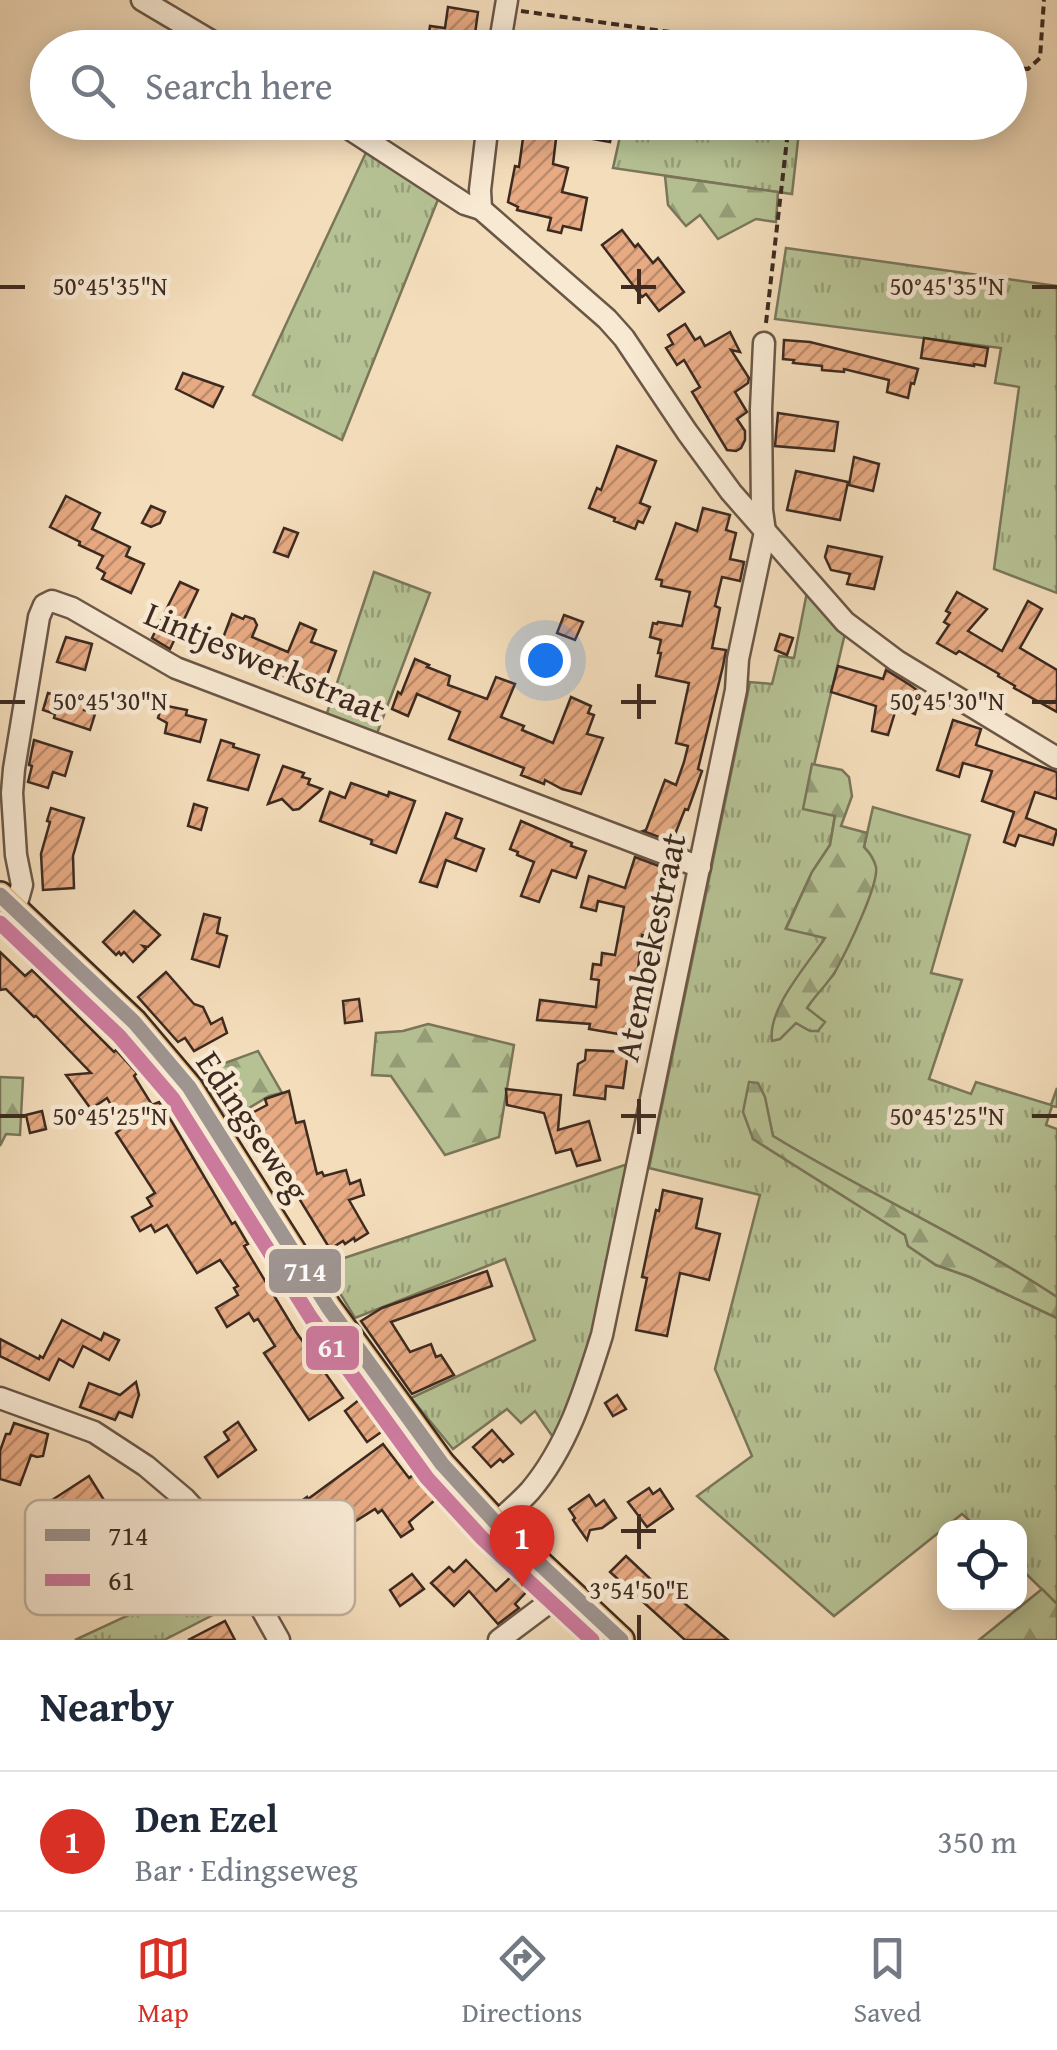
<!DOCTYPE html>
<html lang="en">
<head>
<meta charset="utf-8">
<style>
	body { margin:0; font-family:"Gentium Book Plus",serif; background:#f2f2f3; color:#1f2937 }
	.controls { position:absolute; right:30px; bottom:30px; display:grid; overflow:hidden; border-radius:20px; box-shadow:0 5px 25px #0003 }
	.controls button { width:90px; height:90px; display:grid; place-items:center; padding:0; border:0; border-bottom:2px solid #e0e1e3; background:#fff; color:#1f2937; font:50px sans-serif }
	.you { position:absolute; left:545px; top:660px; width:35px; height:35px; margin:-25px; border:8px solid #fff; border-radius:50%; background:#1a73e8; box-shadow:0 0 0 15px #1a73e833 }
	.badge { display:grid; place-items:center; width:65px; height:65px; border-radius:50%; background:#d93025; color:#fff; font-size:32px; font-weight:700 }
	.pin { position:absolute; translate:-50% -82px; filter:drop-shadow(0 2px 5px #0008) }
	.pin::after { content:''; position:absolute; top:52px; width:35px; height:30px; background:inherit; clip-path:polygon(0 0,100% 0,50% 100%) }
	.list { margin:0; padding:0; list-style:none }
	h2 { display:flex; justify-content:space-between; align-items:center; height:130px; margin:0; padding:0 40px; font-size:42px }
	h2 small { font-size:32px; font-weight:400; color:#747a83 }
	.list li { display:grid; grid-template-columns:65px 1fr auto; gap:30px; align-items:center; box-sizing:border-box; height:140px; padding:0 40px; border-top:2px solid #e0e1e3 }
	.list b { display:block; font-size:38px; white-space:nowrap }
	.list p { margin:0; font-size:32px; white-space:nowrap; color:#747a83 }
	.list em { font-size:32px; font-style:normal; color:#747a83 }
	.icon { flex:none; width:55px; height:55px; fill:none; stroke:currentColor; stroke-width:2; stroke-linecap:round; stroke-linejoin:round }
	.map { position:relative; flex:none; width:1057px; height:1640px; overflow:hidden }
	.search { position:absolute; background:#fff; box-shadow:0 5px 25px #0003; left:30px; right:30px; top:30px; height:110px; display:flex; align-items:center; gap:25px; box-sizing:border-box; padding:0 35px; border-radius:55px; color:#747a83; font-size:38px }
	.sheet { height:270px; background:#fff }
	nav { display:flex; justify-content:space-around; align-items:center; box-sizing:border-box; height:140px; border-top:2px solid #e0e1e3; background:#fff; font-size:28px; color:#747a83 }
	nav a { display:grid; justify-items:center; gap:5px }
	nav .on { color:#d93025 }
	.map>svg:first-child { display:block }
</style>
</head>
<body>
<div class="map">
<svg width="1057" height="1640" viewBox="0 0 1057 1640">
	<defs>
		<pattern id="grass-tufts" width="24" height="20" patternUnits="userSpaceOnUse" patternTransform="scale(2.5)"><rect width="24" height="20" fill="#b6c294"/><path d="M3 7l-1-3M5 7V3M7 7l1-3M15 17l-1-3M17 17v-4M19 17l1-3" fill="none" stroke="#959e78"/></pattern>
		<pattern id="forest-firs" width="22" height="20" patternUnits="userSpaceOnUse" patternTransform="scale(2.5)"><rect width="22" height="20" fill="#b6c294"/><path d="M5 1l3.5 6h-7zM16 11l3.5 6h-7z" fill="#959e78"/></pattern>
		<pattern id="building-hatch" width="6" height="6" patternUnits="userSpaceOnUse" patternTransform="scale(2.5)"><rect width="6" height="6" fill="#e7aa83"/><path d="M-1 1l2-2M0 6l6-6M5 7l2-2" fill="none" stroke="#bc8b6b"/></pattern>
	</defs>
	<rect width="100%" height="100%" fill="#f4ddbb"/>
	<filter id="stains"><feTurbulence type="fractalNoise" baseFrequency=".002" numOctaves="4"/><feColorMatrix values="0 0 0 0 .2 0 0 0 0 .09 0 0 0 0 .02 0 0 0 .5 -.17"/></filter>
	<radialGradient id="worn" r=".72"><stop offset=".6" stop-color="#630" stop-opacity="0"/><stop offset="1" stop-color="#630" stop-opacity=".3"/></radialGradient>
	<!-- grass -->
	<g fill="url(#grass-tufts)" stroke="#7a765a" stroke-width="2.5">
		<polygon points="623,123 800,123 792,194 613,168"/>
		<polygon points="369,146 441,192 342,440 253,395"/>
		<polygon points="786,248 1057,286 1057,593 994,569 1019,387 995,383 1001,348 775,319"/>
		<polygon points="374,572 430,593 376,736 326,716"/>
		<path d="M808,587l38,42 -42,179 31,7 -5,30 -18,27 -26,56 40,10 -42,60c8,17 13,33 34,33l-11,-23 9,-14 18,-20 35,-77 -5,-50 9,-40 97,28 -39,138 31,7 -33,99 42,15 5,-12 75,23 6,-17v19l-5,-1 -6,19 11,4v168c-91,-60 -191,-104 -284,-161l-4,-16 -16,19 152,96 3,11 28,19 34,12 87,41v286l-37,-36v-40l-43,-1 -15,-13 -128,102 -137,-120 55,-40 -37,-87 45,-174 -111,-27 101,-486 22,2 7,-28 15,2z"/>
		<polygon points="217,1066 244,1111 230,1120 197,1071"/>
		<polygon points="631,1163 591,1347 555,1440 535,1411 521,1423 507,1409 453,1449 411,1398 535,1340 505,1259 355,1318 323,1265"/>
		<polygon points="224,1563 246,1598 164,1640 75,1640 129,1615"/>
	</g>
	<!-- forest -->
	<g fill="url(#forest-firs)" stroke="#7a765a" stroke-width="2.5">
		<polygon points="665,176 778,192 776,222 756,219 718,239 700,215 686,226 668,205"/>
		<path d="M812,764l30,6 7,7 3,19 -11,30 26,7 -3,14c5,5 10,12 12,20 3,18 -30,85 -40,103 -8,14 -20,24 -29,38l18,14 -7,9h-8l-14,-8 -16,16 -8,2c-5,-32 36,-77 53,-103l-39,-9 26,-57 18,-27 5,-29 -32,-7z"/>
		<polygon points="428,1024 514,1045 499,1137 445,1155 391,1076 372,1075 376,1033 403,1031"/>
		<polygon points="258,1051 282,1093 269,1096 244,1111 217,1066"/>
		<polygon points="0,1077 23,1078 20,1135 6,1134 0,1146"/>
		<path d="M749,1082l9,1 7,14 8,39c93,57 193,101 284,161v21l-87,-41 -34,-12 -28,-19 -3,-11 -152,-96 -10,-27z"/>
		<polygon points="1042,1589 1057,1604 1057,1640 979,1640"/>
	</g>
	<!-- building -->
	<g fill="url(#building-hatch)" stroke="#3d2a20" stroke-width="2.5">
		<polygon points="448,7 478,12 473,48 427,48 430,26 445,28"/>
		<polygon points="519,122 558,122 553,164 568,168 562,192 587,198 581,230 563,226 561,233 548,230 551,218 517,210 518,207 508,202 515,166 519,167 524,131"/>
		<polygon points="597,122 614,122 610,142 593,139"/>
		<polygon points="622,230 635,247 638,244 653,263 658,258 684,292 659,311 646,294 642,297 602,245"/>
		<polygon points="685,324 695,340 700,337 705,346 730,332 740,352 731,350 749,378 748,383 735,392 747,412 737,419 745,431 745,440 741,448 736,451 727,450 692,392 700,387 684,360 677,365 666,348 673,344 668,335"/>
		<polygon points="924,338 988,348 985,366 974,364 974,366 921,358"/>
		<polygon points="784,340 810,342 918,369 914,384 911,383 908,398 887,392 889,380 844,369 844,372 822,370 822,366 793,363 794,360 783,359"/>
		<polygon points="183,373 223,387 213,407 176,389"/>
		<polygon points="778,413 838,422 834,451 775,446"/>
		<polygon points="617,446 656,461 640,503 650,507 643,523 638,521 635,529 614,521 615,518 589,508 597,488 601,490"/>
		<polygon points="854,457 879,464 873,491 849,485"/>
		<polygon points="796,471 848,482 840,520 787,510"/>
		<polygon points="66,496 100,513 92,529 130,547 126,556 144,564 131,593 102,579 105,573 97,568 103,556 79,545 80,542 50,527"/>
		<polygon points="151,506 165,512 160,523 151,527 142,523"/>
		<polygon points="703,508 730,515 726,530 736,533 730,559 744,562 740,581 722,577 715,606 720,608 712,648 726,650 723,666 698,769 702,771 688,810 685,809 672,842 643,831 646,830 665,780 676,785 684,762 688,746 676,743 689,683 656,676 661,653 658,653 661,640 650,637 653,623 657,624 658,622 682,626 690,592 661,586 662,580 656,579 676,523 697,531"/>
		<polygon points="284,528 298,533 288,557 274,552"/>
		<polygon points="828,546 882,557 874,589 847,584 850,574 831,570 825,557"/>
		<polygon points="180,582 198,590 170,649 152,638"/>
		<polygon points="957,592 987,609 968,631 1002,651 1028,601 1042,609 1020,648 1057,670 1057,712 1014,688 1015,686 998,676 999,674 959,651 956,654 937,643 949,625 944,622 950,613 946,611"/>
		<polygon points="232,614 243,619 245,616 254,619 257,625 252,637 288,652 300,623 316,630 311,642 336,651 321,691 307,685 305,689 217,654"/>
		<polygon points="564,615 583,622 575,640 557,633"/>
		<polygon points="780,634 793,638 787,655 775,650"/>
		<polygon points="66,637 92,644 85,670 57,662"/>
		<polygon points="415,659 429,665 427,667 450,676 448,685 487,699 496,677 515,684 501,717 524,726 522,730 553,743 571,697 591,706 588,713 594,715 587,734 603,738 581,794 562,789 545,780 544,784 521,775 524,768 449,739 460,712 417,694 408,716 392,709 398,692 401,694"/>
		<polygon points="838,666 883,679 886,670 910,685 921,693 915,714 903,709 902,711 896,709 888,735 872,731 876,706 831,692"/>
		<polygon points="48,693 62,697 63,694 86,701 84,710 95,714 90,730 54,718 55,714 43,710"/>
		<polygon points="162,705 187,710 186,715 206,720 200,742 165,733 167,723 158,718"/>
		<polygon points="953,720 981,729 976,745 1057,772 1057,799 1035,792 1026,818 1057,830 1053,845 1019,835 1015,846 1004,842 1014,812 982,801 992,771 963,763 959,777 937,770"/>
		<polygon points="34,740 72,752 65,776 53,772 48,788 28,782 32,766 29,765"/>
		<polygon points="221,740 234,744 233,747 259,755 248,790 208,780"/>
		<polygon points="283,766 304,773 302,777 310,779 308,784 322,789 299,809 293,810 282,799 268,804"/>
		<polygon points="351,783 388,796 389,792 415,801 396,853 371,844 372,840 320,821 330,792 345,798"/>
		<polygon points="194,804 207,808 201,830 188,826"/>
		<polygon points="51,808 84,818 73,856 74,888 43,890 41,854 50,822 47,821"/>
		<polygon points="446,813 462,819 455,838 484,849 476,871 446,860 437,887 420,882"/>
		<polygon points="521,821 572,843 571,846 586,851 576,878 552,870 539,902 521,896 534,862 517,855 518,852 510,849"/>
		<polygon points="635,857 667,869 655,902 648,936 642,935 630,1036 589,1029 590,1024 537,1020 540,1000 596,1007 599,980 591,979 593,964 601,965 602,953 615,955 624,907 598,901 596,911 581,907 589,876 625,888"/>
		<polygon points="134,911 160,935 148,947 143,946 146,949 133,962 124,952 121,955 119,952 116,955 103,942"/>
		<polygon points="204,914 220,918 217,933 227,936 219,967 192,959"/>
		<polygon points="0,952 25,976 32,970 114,1052 116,1050 137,1073 134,1076 152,1105 159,1102 172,1122 232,1224 235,1222 248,1244 244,1246 296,1332 343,1398 309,1420 264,1353 275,1346 258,1319 254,1321 249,1313 227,1327 216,1308 238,1295 234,1288 238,1286 220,1260 197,1273 167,1225 155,1232 151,1225 140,1231 132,1217 152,1206 147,1198 155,1193 116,1133 124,1127 107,1098 91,1109 66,1075 91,1073 36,1016 34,1017 6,989 0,990"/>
		<polygon points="166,972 194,1004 203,1007 211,1024 222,1018 227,1033 194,1051 185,1038 178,1042 138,997"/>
		<polygon points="359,999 362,1021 345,1023 343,1001"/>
		<polygon points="586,1050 628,1052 623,1088 606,1086 605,1099 574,1095 578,1064 585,1060"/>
		<polygon points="506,1089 561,1095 558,1130 589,1121 600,1160 577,1166 571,1149 556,1153 544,1113 507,1105"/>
		<polygon points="289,1091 296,1123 304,1121 317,1174 322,1172 324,1176 346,1170 350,1184 360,1180 364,1195 349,1200 368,1233 355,1241 354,1238 345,1244 343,1241 330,1249 248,1115 267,1105 265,1099"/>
		<polygon points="42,1111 46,1129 30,1133 26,1115"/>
		<polygon points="663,1190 702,1199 696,1228 720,1234 709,1280 680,1273 667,1336 636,1330 647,1278 642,1277 656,1210 659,1211"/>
		<polygon points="487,1271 492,1286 391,1322 410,1352 431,1344 436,1357 441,1355 454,1375 412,1394 361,1321 382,1308"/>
		<polygon points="62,1320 101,1340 104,1333 119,1340 109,1360 83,1346 73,1367 59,1359 49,1380 0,1356 0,1339 39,1359 40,1356 43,1358"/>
		<polygon points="136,1382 139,1395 132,1417 119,1412 115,1420 80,1407 89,1383 120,1395"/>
		<polygon points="617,1395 626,1409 613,1416 605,1403"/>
		<polygon points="364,1396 387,1428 367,1442 345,1411"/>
		<polygon points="238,1422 256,1450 218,1477 205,1457 229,1440 224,1432"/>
		<polygon points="14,1423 48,1434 43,1456 37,1457 31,1455 20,1485 0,1479 0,1451 6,1434 10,1434"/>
		<polygon points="492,1430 513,1454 503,1462 500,1459 491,1467 473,1447"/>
		<polygon points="383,1444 409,1478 420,1470 441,1495 409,1522 413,1529 401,1537 382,1510 378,1513 375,1509 351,1524 338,1505 300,1531 306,1539 274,1562 260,1543 297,1516 292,1508 307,1497 308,1499"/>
		<polygon points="89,1476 109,1508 83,1524 72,1507 61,1514 52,1500"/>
		<polygon points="649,1488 653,1494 660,1489 673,1509 647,1527 628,1502"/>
		<polygon points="589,1495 596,1506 604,1500 616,1518 602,1528 590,1530 587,1540 573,1520 575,1518 569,1509"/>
		<polygon points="626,1556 663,1591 666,1587 672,1592 677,1592 677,1597 728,1640 685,1640 610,1572"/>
		<polygon points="466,1560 496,1591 516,1572 531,1587 515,1604 519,1608 498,1624 469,1591 454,1606 431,1583 449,1567 454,1572"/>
		<polygon points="412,1574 424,1589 400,1606 390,1590"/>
		<polygon points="225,1621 235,1640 188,1640"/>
	</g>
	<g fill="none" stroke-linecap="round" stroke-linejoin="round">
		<defs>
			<g id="minor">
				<polyline points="142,0 223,48"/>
				<polyline points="499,48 507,0"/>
				<polyline points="339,122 465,204 481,209 607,319 624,338 687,432 731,492 845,622 897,661 1057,758"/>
				<polyline points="481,209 480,190 488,122"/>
				<polyline points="15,910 22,885 16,855 12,793 14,769 39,617 44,605 52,601 72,608 176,668 700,867"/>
				<polyline points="0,1398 94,1432 146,1466 185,1499 223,1540 279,1640"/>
				<path d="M496,1523c11,-10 24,-21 34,-32 38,-45 55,-102 72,-156l134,-645 2,-31 27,-127 -3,-22 -1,-101 3,-66"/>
				<polyline points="499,1640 555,1598 564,1588"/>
			</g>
			<polyline id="major" points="0,895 134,1022 189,1087 328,1307 442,1464 496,1523 621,1640"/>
		</defs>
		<!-- minor casing -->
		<use href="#minor" stroke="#6b5747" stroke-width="25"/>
		<!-- major casing -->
		<use href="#major" stroke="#3d2a20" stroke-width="30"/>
		<!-- path -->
		<g stroke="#3d2a20" stroke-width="4" stroke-dasharray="8 5" stroke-linecap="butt">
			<polyline points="521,11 784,48"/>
			<polyline points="1010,67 1028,69 1040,58 1044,0"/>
			<polyline points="766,323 789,122"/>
		</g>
		<!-- minor -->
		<use href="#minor" stroke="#f8e9d3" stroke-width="20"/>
		<!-- major -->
		<use href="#major" stroke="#eabe7e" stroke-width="25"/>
		<defs>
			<polyline id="bus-1" points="0,895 134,1022 189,1087 328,1307 442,1464 496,1523 621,1640"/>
			<polyline id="bus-2" points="0,923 119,1036 173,1099 311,1318 427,1478 482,1538 592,1640"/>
		</defs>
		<!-- bus-1 casing -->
		<use href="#bus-1" stroke="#f8e9d3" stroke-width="22"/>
		<!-- bus-2 casing -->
		<use href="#bus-2" stroke="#f8e9d3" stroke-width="22"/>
		<!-- bus-1 -->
		<use href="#bus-1" stroke="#9e9490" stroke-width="15"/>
		<!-- bus-2 -->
		<use href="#bus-2" stroke="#cc7a9c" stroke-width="15"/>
	</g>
	<!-- ticks -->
	<path fill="none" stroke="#3d2a20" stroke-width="4" d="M639,269v35M0,287h25M621,287h35M1032,287h25M639,684v35M0,702h25M621,702h35M1032,702h25M639,1099v35M0,1116h25M621,1116h35M1032,1116h25M639,1514v35M621,1531h35M639,1615v25"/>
	<g text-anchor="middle" stroke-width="9" stroke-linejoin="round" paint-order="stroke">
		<!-- street labels -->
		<g font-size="35" fill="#3d2a20" stroke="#f8e9d3">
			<text transform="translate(265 662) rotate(23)" y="12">Lintjeswerkstraat</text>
			<text transform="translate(650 947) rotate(-78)" y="12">Atembekestraat</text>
			<text transform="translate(253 1126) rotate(56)" y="12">Edingseweg</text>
		</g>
	</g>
	<!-- legend -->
	<rect x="25" y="1500" width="330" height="115" rx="15" fill="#f8e9d3" stroke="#c0b09d" stroke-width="2.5"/>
	<rect x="45" y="1529" width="45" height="12" fill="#9e9490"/>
	<rect x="45" y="1574" width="45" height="12" fill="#cc7a9c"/>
	<g font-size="28" fill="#3d2a20">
		<text x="108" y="1545">714</text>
		<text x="108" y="1590">61</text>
	</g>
	<g font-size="25" text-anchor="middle" fill="#3d2a20" stroke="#f8e9d3" stroke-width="9" stroke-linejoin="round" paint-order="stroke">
		<text x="110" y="295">50°45'35"N</text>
		<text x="947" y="295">50°45'35"N</text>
		<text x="110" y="710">50°45'30"N</text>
		<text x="947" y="710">50°45'30"N</text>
		<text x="110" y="1125">50°45'25"N</text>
		<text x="947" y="1125">50°45'25"N</text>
		<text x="639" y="1599">3°54'50"E</text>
	</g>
	<g stroke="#f8e9d3" stroke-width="4">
		<rect x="267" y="1247" width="76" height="48" rx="10" fill="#9e9490"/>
		<rect x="304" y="1324" width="57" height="48" rx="10" fill="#cc7a9c"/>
	</g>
	<g font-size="28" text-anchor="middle" font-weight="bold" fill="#fff">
		<text x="305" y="1281">714</text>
		<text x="332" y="1357">61</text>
	</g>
	<rect width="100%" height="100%" filter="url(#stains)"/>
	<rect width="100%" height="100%" fill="url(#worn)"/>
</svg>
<div class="controls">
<button><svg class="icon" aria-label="locate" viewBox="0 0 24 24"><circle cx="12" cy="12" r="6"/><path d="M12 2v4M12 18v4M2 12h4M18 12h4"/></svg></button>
</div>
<div class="you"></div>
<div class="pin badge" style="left:522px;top:1587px">1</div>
<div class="search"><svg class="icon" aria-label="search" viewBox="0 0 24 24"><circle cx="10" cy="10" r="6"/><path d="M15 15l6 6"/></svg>Search here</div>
</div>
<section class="sheet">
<h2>Nearby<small></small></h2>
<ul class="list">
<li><span class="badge">1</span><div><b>Den Ezel</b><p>Bar · Edingseweg</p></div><em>350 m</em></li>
</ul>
</section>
<nav>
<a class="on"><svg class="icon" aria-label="map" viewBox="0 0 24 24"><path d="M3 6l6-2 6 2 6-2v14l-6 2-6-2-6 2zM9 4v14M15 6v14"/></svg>Map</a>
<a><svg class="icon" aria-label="directions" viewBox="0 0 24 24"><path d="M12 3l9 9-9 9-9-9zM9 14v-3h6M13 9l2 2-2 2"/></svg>Directions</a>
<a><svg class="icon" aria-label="saved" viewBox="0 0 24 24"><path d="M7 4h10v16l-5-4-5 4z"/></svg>Saved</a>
</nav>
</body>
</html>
